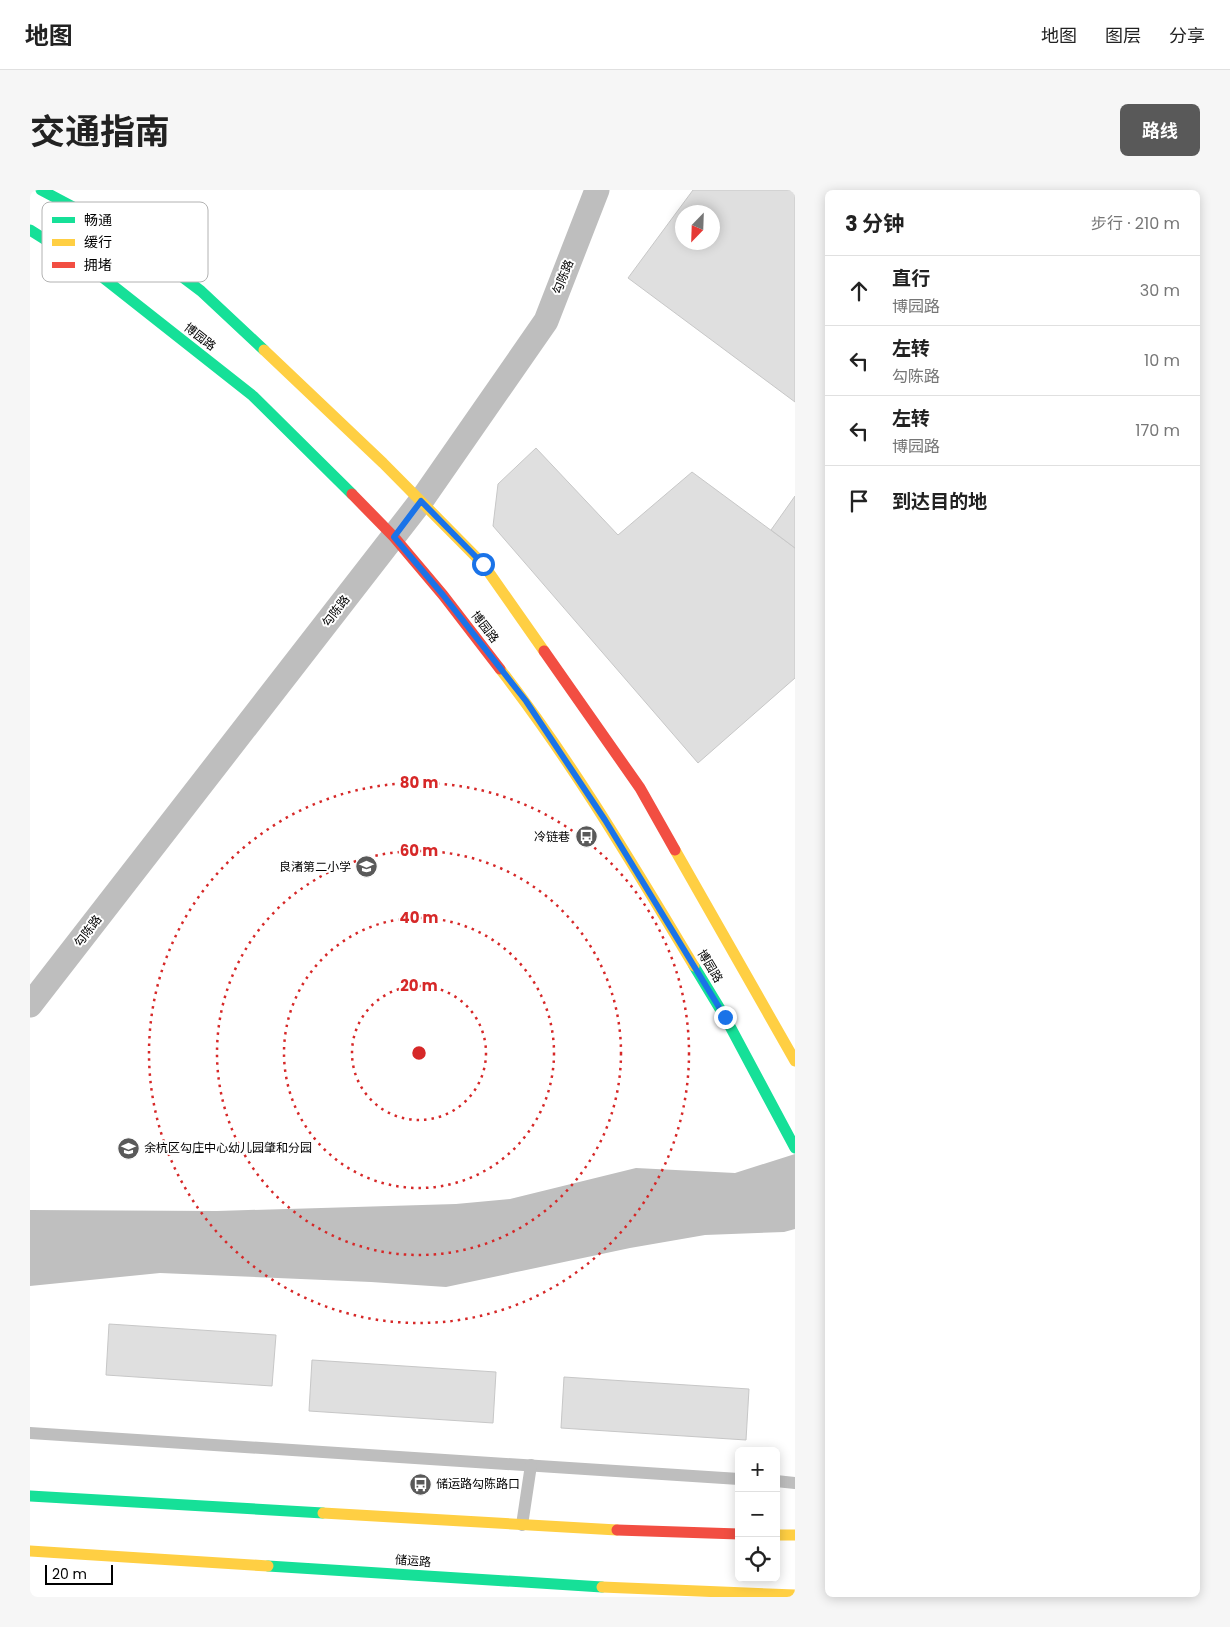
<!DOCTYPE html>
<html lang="zh">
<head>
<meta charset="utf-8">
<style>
	body { margin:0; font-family:Poppins,"Noto Sans SC",sans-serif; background:#f6f6f6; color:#222 }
	.controls { position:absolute; right:15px; bottom:15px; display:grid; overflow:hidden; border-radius:8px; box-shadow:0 2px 12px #0003 }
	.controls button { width:45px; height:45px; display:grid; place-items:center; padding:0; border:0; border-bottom:1px solid #e0e0e0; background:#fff; color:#222; font:25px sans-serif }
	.compass { position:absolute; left:645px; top:15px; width:45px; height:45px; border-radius:50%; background:#fff; box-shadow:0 2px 12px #0003; rotate:203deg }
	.scale { position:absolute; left:15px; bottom:12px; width:68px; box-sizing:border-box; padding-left:5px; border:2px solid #000; border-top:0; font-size:14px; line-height:18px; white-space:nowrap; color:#000; -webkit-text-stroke:4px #fff; paint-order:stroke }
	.stop { position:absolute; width:15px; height:15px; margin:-11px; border:4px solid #1a73e8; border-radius:50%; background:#fff }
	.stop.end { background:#1a73e8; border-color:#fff; box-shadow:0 1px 5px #0008 }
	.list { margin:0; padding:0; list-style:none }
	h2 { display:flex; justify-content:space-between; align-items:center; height:65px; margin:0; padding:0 20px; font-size:21px }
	h2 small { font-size:16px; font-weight:400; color:#767676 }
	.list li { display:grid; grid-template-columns:32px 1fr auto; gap:15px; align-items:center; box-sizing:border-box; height:70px; padding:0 20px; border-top:1px solid #e0e0e0 }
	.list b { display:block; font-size:19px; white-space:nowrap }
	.list p { margin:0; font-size:16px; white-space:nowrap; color:#767676 }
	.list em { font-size:16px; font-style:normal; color:#767676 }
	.icon { flex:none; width:28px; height:28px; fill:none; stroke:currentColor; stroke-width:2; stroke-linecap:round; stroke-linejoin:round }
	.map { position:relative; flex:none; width:765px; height:1407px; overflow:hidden; border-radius:8px }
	header { display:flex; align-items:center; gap:30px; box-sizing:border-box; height:70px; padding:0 25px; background:#fff; border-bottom:1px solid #e0e0e0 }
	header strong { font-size:24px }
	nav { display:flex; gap:28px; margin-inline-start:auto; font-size:18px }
	.intro { display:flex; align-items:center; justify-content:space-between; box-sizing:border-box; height:120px; padding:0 30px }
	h1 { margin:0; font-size:35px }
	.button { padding:12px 22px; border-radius:8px; background:#595959; color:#fff; font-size:18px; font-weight:700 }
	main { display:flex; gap:30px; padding:0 30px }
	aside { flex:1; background:#fff; border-radius:8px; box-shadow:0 2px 12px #0003 }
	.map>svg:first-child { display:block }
</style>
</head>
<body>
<header>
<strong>地图</strong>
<nav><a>地图</a><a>图层</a><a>分享</a></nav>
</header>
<div class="intro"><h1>交通指南</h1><a class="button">路线</a></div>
<main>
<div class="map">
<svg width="765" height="1407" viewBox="0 0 765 1407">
	<rect width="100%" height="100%" fill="#fff"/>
	<!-- water -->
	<polygon fill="#bfbfbf" points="765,964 765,1039 754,1042 675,1045 600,1058 416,1097 341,1092 130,1083 0,1096 0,1020 187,1021 426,1014 480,1009 606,978 705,983"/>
	<!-- building -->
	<g fill="#dfdfdf" stroke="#c7c7c7" fill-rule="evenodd">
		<path d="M663,0h102v212l-167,-124zM652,22h30v30h-30z"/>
		<polygon points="506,258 588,345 662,282 765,358 765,488 668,573 463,336 468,294"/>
		<polygon points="765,306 765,358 741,340"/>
		<polygon points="79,1134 246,1145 242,1196 76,1185"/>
		<polygon points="282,1170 466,1182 463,1233 279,1221"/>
		<polygon points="534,1187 719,1199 716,1250 531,1238"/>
	</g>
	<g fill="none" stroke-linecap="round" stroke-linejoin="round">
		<!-- lane -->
		<g stroke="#bebebe" stroke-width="12">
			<polyline points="0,1243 709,1289"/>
			<polyline points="746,1291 765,1293"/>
			<polyline points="492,1335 501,1275"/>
		</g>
		<!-- street -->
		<polyline stroke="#bebebe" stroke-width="25" points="0,815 391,311 516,131 567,0"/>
		<!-- fast -->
		<g stroke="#16e098" stroke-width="11">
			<polyline points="11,0 98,46 171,101 234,160"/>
			<polyline points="0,40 62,79 223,206 322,304"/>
			<polyline points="664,776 695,827 765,958"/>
			<polyline points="0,1306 293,1323"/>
			<polyline points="238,1376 572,1397"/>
		</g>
		<!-- slow -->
		<g stroke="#ffcf43" stroke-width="11">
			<polyline points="234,160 353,273 453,374 514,461"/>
			<path d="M470,479c73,94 133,196 194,297"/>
			<polyline points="645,660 765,871"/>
			<polyline points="293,1323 587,1340"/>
			<polyline points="746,1345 765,1345"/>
			<polyline points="0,1361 238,1376"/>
			<polyline points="572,1397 765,1405"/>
		</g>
		<!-- jam -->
		<g stroke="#f24e42" stroke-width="11">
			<polyline points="322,304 364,347 413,405 470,479"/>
			<polyline points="514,461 610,598 645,660"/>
			<polyline points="587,1340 709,1344"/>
		</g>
	</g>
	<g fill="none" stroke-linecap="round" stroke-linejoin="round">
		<!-- route -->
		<polyline stroke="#1a73e8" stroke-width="6" points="453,374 391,311 364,347 413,405 496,511 575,630 695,827"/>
	</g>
	<!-- distance rings -->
	<g fill="none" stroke="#d62828" stroke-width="2.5" stroke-dasharray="2.5 5">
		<circle cx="389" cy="863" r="67"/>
		<circle cx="389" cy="863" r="135"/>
		<circle cx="389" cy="863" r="202"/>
		<circle cx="389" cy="863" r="270"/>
	</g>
	<!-- icons -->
	<defs>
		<symbol id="bus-disc" viewBox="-11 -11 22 22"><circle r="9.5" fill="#595959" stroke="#fff"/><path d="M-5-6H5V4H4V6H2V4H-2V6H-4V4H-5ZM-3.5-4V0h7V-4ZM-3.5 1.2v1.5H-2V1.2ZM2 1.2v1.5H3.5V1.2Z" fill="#fff"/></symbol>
		<symbol id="school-disc" viewBox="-11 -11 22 22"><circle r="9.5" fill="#595959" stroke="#fff"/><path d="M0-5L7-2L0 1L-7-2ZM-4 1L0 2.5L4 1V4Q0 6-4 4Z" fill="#fff"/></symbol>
	</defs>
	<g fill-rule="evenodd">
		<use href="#bus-disc" x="544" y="634" width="25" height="25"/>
		<use href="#school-disc" x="324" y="664" width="25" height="25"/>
		<use href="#school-disc" x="86" y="946" width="25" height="25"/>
		<use href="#bus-disc" x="378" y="1282" width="25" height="25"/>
	</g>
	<g text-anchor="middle" stroke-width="4" stroke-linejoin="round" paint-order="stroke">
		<!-- street labels -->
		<g font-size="12" fill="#000" stroke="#fff">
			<text transform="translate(533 87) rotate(-68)" y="4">勾陈路</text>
			<text transform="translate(170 147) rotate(38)" y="4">博园路</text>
			<text transform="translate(306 421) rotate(-52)" y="4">勾陈路</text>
			<text transform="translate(455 437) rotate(52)" y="4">博园路</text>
			<text transform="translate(58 741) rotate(-52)" y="4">勾陈路</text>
			<text transform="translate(680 776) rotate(59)" y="4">博园路</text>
			<text transform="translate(383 1371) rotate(4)" y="4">储运路</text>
		</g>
		<!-- poi labels -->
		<g font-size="12" fill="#000" stroke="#fff" text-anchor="end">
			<text x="540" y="651">冷链巷</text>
			<text x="321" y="681">良渚第二小学</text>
			<text x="114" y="962" text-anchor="start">余杭区勾庄中心幼儿园肇和分园</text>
			<text x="406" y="1298" text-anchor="start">储运路勾陈路口</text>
		</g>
	</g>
	<!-- legend -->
	<rect x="12" y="12" width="166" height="80" rx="8" fill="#fff" stroke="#b2b2b2" stroke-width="1"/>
	<rect x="22" y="27" width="23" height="6" fill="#16e098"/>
	<rect x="22" y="49" width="23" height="7" fill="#ffcf43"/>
	<rect x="22" y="72" width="23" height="6" fill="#f24e42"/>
	<g font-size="14" fill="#000">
		<text x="54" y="35">畅通</text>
		<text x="54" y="57">缓行</text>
		<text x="54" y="80">拥堵</text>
	</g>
	<circle cx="389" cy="863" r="8" fill="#d62828" stroke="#fff" stroke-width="2.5"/>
	<g font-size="15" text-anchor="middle" font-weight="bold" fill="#d62828" stroke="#fff" stroke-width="4" stroke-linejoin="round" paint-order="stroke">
		<text x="389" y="598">80 m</text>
		<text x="389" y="666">60 m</text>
		<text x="389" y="733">40 m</text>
		<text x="389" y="801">20 m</text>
	</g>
</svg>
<div class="controls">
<button>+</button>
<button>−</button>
<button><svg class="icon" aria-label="locate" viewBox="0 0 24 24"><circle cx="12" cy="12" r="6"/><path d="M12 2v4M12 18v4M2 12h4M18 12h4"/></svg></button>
</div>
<svg class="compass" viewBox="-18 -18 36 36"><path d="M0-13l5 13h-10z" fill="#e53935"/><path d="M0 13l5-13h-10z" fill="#767676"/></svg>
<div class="scale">20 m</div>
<div class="stop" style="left:453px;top:374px"></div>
<div class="stop end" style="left:695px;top:827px"></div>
</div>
<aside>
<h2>3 分钟<small>步行 · 210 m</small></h2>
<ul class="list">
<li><svg class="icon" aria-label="ahead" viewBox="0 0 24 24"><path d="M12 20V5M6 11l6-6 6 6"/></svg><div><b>直行</b><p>博园路</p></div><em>30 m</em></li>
<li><svg class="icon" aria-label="left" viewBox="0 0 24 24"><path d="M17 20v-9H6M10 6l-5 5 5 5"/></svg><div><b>左转</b><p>勾陈路</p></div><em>10 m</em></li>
<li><svg class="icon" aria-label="left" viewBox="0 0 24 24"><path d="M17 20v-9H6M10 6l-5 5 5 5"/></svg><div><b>左转</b><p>博园路</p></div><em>170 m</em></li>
<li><svg class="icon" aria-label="arrive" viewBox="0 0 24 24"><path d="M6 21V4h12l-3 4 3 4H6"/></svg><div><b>到达目的地</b></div></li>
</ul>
</aside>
</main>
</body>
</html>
